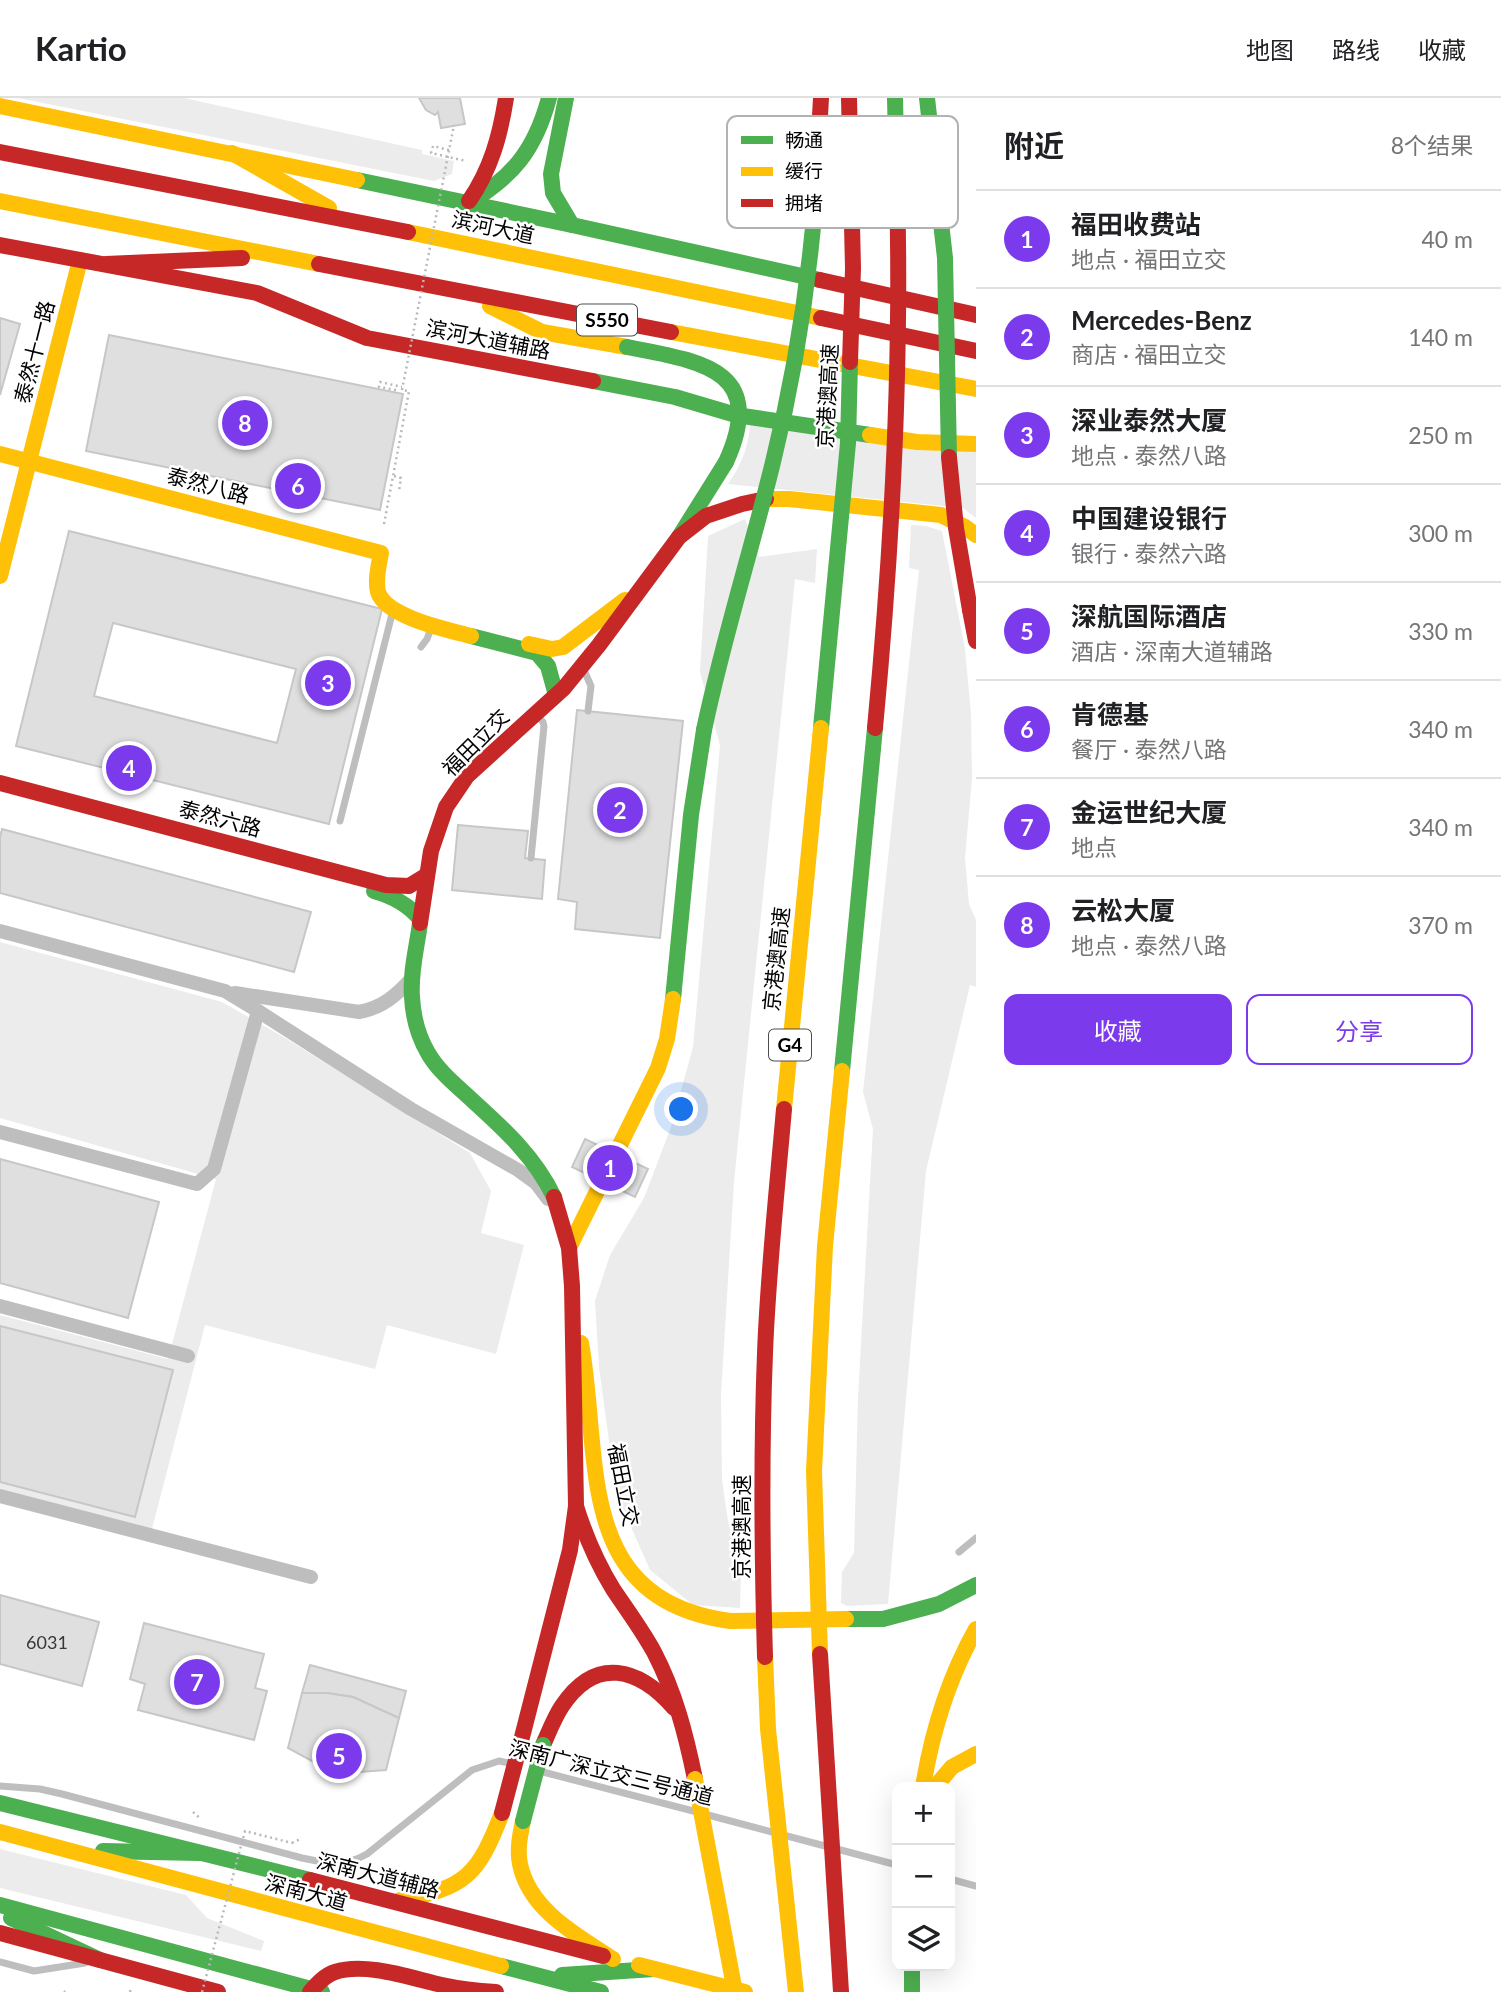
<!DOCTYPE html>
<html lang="zh">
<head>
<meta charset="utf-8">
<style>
	body { margin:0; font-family:Lato,"Noto Sans SC",sans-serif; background:#f6f6f6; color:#202124 }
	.controls { position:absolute; right:21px; bottom:21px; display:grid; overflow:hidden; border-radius:14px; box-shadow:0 7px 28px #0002 }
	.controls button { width:63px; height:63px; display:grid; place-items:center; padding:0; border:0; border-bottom:2px solid #e0e0e0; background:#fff; color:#202124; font:35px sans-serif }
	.you { position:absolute; left:682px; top:1012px; width:24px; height:24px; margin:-18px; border:5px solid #fff; border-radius:50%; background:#1a73e8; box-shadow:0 0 0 10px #1a73e833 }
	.badge { display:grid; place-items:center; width:46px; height:46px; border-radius:50%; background:#7c3aed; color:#fff; font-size:23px; font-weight:700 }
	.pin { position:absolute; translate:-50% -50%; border:4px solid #fff; box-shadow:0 2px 7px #0006 }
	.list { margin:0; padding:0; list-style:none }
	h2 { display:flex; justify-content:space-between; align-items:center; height:91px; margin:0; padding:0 28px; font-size:30px }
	h2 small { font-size:23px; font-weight:400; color:#757577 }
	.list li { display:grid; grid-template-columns:46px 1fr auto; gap:21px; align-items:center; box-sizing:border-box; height:98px; padding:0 28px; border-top:2px solid #e0e0e0 }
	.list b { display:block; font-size:26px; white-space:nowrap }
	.list p { margin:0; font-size:23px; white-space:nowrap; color:#757577 }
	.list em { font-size:23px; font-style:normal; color:#757577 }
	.actions { display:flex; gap:14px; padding:21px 28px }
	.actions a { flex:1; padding:16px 0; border:2px solid #7c3aed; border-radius:14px; text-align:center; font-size:24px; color:#7c3aed }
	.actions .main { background:#7c3aed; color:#fff }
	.icon { flex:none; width:38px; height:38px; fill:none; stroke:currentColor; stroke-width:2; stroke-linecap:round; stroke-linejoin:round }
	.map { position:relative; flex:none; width:976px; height:1894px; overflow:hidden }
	header { display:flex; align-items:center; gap:42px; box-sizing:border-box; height:98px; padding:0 35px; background:#fff; border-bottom:2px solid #e0e0e0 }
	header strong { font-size:33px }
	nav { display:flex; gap:38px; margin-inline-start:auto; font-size:24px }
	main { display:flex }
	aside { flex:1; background:#fff }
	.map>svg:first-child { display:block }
</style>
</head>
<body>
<header>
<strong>Kartio</strong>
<nav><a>地图</a><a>路线</a><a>收藏</a></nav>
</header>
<main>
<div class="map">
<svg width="976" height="1894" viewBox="0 0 976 1894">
	<rect width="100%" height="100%" fill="#fff"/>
	<!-- green -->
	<g fill="#ececec">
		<polygon points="18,0 184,0 422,52 422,56 454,63 452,76 434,83"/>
		<path d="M750,325l226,29v66l-13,-10 -235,-24c13,-18 21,-38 22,-61z"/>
		<polygon points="745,421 759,459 817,451 815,485 795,481 734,1084 721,1296 722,1382 728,1423 741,1472 740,1510 693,1507 650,1472 616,1395 599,1269 595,1203 610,1157 644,1100 671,1029 693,949 720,647 700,574 708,438"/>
		<polygon points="911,427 926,428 942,433 965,551 971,616 972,680 965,760 969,806 976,822 976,889 970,887 926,1073 888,1506 847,1508 841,1505 842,1474 854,1455 858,1300 873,1031 863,994 919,472 909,470"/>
		<polygon points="0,844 222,904 282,938 470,1055 491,1093 481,1135 524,1147 496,1256 387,1227 375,1271 205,1227 152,1431 0,1391 0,1217 168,1261 216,1081 0,1020"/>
		<polygon points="0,1751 186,1797 207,1820 264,1843 261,1853 0,1790"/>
	</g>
	<!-- building -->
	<g fill="#dfdfdf" stroke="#c7c7c7" stroke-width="2" fill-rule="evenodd">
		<polygon points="419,0 460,0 465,26 441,30 438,14 435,17 426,12"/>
		<polygon points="0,220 20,226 0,297"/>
		<polygon points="109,237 403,296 380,412 86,353"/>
		<path d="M69,433l313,78 -53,215 -313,-78zM113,525l183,46 -19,74 -183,-47z"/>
		<polygon points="577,612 683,623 660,840 575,831 577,804 558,801"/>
		<polygon points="458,727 528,733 525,760 545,762 542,801 452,792"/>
		<polygon points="2,731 311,814 294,874 0,795 0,739"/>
		<polygon points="585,1041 648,1071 635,1099 572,1069"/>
		<polygon points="0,1061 159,1104 128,1220 0,1185"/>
		<polygon points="0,1228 173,1272 135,1419 0,1384"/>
		<polygon points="0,1497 99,1524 82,1588 0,1566"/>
		<polygon points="144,1525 264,1556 255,1590 267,1593 254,1642 138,1612 145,1586 130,1581"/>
		<polygon points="310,1567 406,1593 399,1620 353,1599 327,1595 302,1595"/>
		<polygon points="302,1595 327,1595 353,1599 399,1620 386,1672 359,1674 338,1672 312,1663 288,1650"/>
	</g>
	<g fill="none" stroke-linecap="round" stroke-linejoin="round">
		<!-- path -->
		<g stroke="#b9b9b9" stroke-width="2.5" stroke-dasharray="2 3.5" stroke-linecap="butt">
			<polyline points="449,52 433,48 431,55 466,63"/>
			<polyline points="396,292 379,289 380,284 402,289"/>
			<polyline points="394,378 401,380 399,393"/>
			<polyline points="384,426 409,293 402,292"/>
			<polyline points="193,1714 201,1721"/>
			<polyline points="292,1745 300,1741"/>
			<polyline points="64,1893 65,1894"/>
			<polyline points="130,1894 131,1890"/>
		</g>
		<!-- lane -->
		<g stroke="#bebebe" stroke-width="7">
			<polyline points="421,549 427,541 432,528"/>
			<polyline points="583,570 591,588 588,613"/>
			<polyline points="340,723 393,512"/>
			<polyline points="531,760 544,628 543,624 536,616"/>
			<polyline points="959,1454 976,1440"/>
			<polyline points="539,1673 697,1714"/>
			<path d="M0,1688l40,3 22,5 240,64c23,5 43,9 65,-4l105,-84 27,-9 15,3"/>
			<polyline points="708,1717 825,1748"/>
			<polyline points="837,1751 897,1767"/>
			<polyline points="950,1781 976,1788"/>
			<polyline points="0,1864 34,1873 85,1865"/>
		</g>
		<!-- street -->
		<g stroke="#bebebe" stroke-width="14">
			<polyline points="0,833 225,893 258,913 411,1011 518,1072 536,1085 548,1101"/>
			<path d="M235,895l124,19c23,-4 38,-17 53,-34"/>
			<polyline points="0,1034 197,1086 214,1071 258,913"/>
			<polyline points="0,1208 188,1258"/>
			<polyline points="0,1398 311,1479"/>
		</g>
		<!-- fast -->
		<g stroke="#4caf50" stroke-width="16">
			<polyline points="566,0 551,76 553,95 572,127"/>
			<polyline points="357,82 572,127 820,182"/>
			<path d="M467,106c46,-27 68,-54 82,-106"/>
			<polyline points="593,283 675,299 736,317 870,337"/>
			<polyline points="679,439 726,364"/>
			<polyline points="471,538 537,555 548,568 556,597"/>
			<path d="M374,793c18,5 34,13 46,28"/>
			<path d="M420,825c-3,24 -10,49 -8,74 1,19 6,39 16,56 10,18 29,33 44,47 32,29 63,57 82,97"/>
			<polyline points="673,901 691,717 704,632"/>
			<polyline points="846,1521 883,1521 939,1506 976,1487"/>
			<polyline points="0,1705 310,1782"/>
			<polyline points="103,1753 199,1755"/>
			<polyline points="0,1807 322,1894"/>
			<polyline points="11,1820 100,1862"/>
			<polyline points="501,1868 601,1894"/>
			<polyline points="912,1868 912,1894"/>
			<polyline points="562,1877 654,1871"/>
		</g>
		<!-- slow -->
		<g stroke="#ffc107" stroke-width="16">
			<polyline points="0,8 357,82"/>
			<polyline points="232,55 329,110"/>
			<polyline points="0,103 319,166"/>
			<polyline points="408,134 821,220"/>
			<polyline points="490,208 542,234 627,249"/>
			<polyline points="671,234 976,291"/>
			<polyline points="870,337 917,344 976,346"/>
			<path d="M0,356l381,99c-2,12 -6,26 -3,39 8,25 70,38 93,44"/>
			<polyline points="766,401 789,401 941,417 965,429 976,437"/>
			<polyline points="0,478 80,162"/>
			<polyline points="529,546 552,551 563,549 625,502"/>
			<polyline points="569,1150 658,970 667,941 673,901"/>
			<path d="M581,1245c21,117 -8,256 149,278l116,-2"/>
			<path d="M923,1689c9,-56 25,-108 53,-158"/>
			<polyline points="935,1689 952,1669 976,1656"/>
			<path d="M523,1723c-3,14 -6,29 -3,43 9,46 58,72 93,95"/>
			<polyline points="0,1734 501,1868"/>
			<path d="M400,1802c66,-12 78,-25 102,-87"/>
			<polyline points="639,1867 745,1894"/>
		</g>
		<!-- jam -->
		<g stroke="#c62828" stroke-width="16">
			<polyline points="0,54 408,134"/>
			<path d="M469,103c22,-32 31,-65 37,-103"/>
			<polyline points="0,147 257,195 367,240 593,283"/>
			<polyline points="106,166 242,160"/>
			<polyline points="319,166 671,234"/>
			<polyline points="820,182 976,217"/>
			<polyline points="821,220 976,253"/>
			<polyline points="970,512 976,543"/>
			<polyline points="0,685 386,787 409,788 427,777"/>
			<polyline points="420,825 431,753 446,709 467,678 564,590 599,547 679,439 706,418 742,406 766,401"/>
			<path d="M576,1408c9,29 21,57 37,83 14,21 29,41 41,63 21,40 32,83 41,127"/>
			<polyline points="521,1643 570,1452 576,1408 572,1188 569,1150 554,1099"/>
			<path d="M543,1647c6,-13 11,-27 19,-39 34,-51 77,-38 112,2"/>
			<polyline points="310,1782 603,1858"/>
			<polyline points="0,1835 218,1894"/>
			<path d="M310,1894c7,-8 15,-17 25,-20 31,-10 76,6 107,13 18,4 36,6 54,7"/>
		</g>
		<!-- path-bridge -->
		<g stroke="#b9b9b9" stroke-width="2.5" stroke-dasharray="2 3.5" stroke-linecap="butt">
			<polyline points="402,292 454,27"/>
			<polyline points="202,1894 245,1733 292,1745"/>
		</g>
		<!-- fast-bridge -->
		<g stroke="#4caf50" stroke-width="16">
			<polyline points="895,0 897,90"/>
			<polyline points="927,0 945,160 949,359"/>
			<path d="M627,249c71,14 142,21 99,115"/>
			<polyline points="821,630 848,345 850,264"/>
			<path d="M704,632c19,-91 47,-178 69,-268 21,-85 35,-171 42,-258"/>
			<polyline points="842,973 875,630"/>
			<polyline points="523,1723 543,1647"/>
		</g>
		<!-- slow-bridge -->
		<g stroke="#ffc107" stroke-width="16">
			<polyline points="784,1011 821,630"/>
			<polyline points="820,1556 814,1373 825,1148 842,973"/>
			<polyline points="765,1559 768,1631 796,1894"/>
			<polyline points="695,1681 735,1894"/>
		</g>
		<!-- jam-bridge -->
		<g stroke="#c62828" stroke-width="16">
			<polyline points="849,0 853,170 850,264"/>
			<polyline points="815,106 821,0"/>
			<polyline points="949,359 956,430 970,512"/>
			<path d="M875,630c17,-180 27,-360 22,-540"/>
			<polyline points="820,1556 841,1894"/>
			<path d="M765,1559c-3,-101 -4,-203 0,-304 3,-81 12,-163 19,-244"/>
			<polyline points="502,1715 521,1643"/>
		</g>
	</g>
	<g text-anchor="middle" stroke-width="5" stroke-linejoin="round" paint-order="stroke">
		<!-- number labels -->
		<g font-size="18" fill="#383838">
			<text x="47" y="1551">6031</text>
		</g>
		<!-- shield labels -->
		<g fill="#fff" stroke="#4c4c4c" stroke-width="2">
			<rect x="577" y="206.5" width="60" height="31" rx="5"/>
			<rect x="769" y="931.5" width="42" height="31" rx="5"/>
		</g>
		<g font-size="19" font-weight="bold" fill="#000">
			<text x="607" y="229">S550</text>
			<text x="790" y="954">G4</text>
		</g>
		<!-- street labels -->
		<g font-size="21" fill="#000" stroke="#fff">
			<text transform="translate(493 130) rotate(12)" y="7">滨河大道</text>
			<text transform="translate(488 242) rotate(11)" y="7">滨河大道辅路</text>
			<text transform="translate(35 254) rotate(-76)" y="7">泰然十一路</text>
			<text transform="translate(828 298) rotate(-87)" y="7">京港澳高速</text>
			<text transform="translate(208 388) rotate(15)" y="7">泰然八路</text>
			<text transform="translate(476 645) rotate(-45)" y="7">福田立交</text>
			<text transform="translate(220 721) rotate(15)" y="7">泰然六路</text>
			<text transform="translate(777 861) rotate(-84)" y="7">京港澳高速</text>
			<text transform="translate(623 1387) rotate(79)" y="7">福田立交</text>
			<text transform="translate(742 1429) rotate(-90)" y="7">京港澳高速</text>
			<text transform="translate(611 1675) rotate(14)" y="7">深南广深立交三号通道</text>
			<text transform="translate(378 1778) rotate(14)" y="7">深南大道辅路</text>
			<text transform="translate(306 1795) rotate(15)" y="7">深南大道</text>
		</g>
	</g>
	<!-- legend -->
	<rect x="727" y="18" width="231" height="112" rx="10" fill="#fff" stroke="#b2b2b2" stroke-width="2"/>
	<rect x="741" y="38" width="32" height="8" fill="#4caf50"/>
	<rect x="741" y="69" width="32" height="9" fill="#ffc107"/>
	<rect x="741" y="101" width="32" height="8" fill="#c62828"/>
	<g font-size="19" fill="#000">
		<text x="785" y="49">畅通</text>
		<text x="785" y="80">缓行</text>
		<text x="785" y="112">拥堵</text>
	</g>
</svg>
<div class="controls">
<button>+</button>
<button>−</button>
<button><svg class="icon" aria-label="layers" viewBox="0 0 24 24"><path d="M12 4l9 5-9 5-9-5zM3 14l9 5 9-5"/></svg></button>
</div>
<div class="you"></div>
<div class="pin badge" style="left:610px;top:1070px">1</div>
<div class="pin badge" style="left:620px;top:712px">2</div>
<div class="pin badge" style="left:328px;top:585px">3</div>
<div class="pin badge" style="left:129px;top:670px">4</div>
<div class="pin badge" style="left:339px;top:1658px">5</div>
<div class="pin badge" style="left:298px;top:388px">6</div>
<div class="pin badge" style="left:197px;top:1584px">7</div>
<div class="pin badge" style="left:245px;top:325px">8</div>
</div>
<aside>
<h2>附近<small>8个结果</small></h2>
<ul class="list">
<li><span class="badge">1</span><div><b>福田收费站</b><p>地点 · 福田立交</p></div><em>40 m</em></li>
<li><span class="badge">2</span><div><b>Mercedes-Benz</b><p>商店 · 福田立交</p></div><em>140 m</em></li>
<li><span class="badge">3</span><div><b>深业泰然大厦</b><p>地点 · 泰然八路</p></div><em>250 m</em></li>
<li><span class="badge">4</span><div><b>中国建设银行</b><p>银行 · 泰然六路</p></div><em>300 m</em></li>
<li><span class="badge">5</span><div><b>深航国际酒店</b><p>酒店 · 深南大道辅路</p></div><em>330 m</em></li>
<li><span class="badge">6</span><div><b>肯德基</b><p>餐厅 · 泰然八路</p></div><em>340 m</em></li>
<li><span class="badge">7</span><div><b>金运世纪大厦</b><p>地点</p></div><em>340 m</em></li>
<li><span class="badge">8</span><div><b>云松大厦</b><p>地点 · 泰然八路</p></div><em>370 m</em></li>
</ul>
<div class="actions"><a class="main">收藏</a><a>分享</a></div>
</aside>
</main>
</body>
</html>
